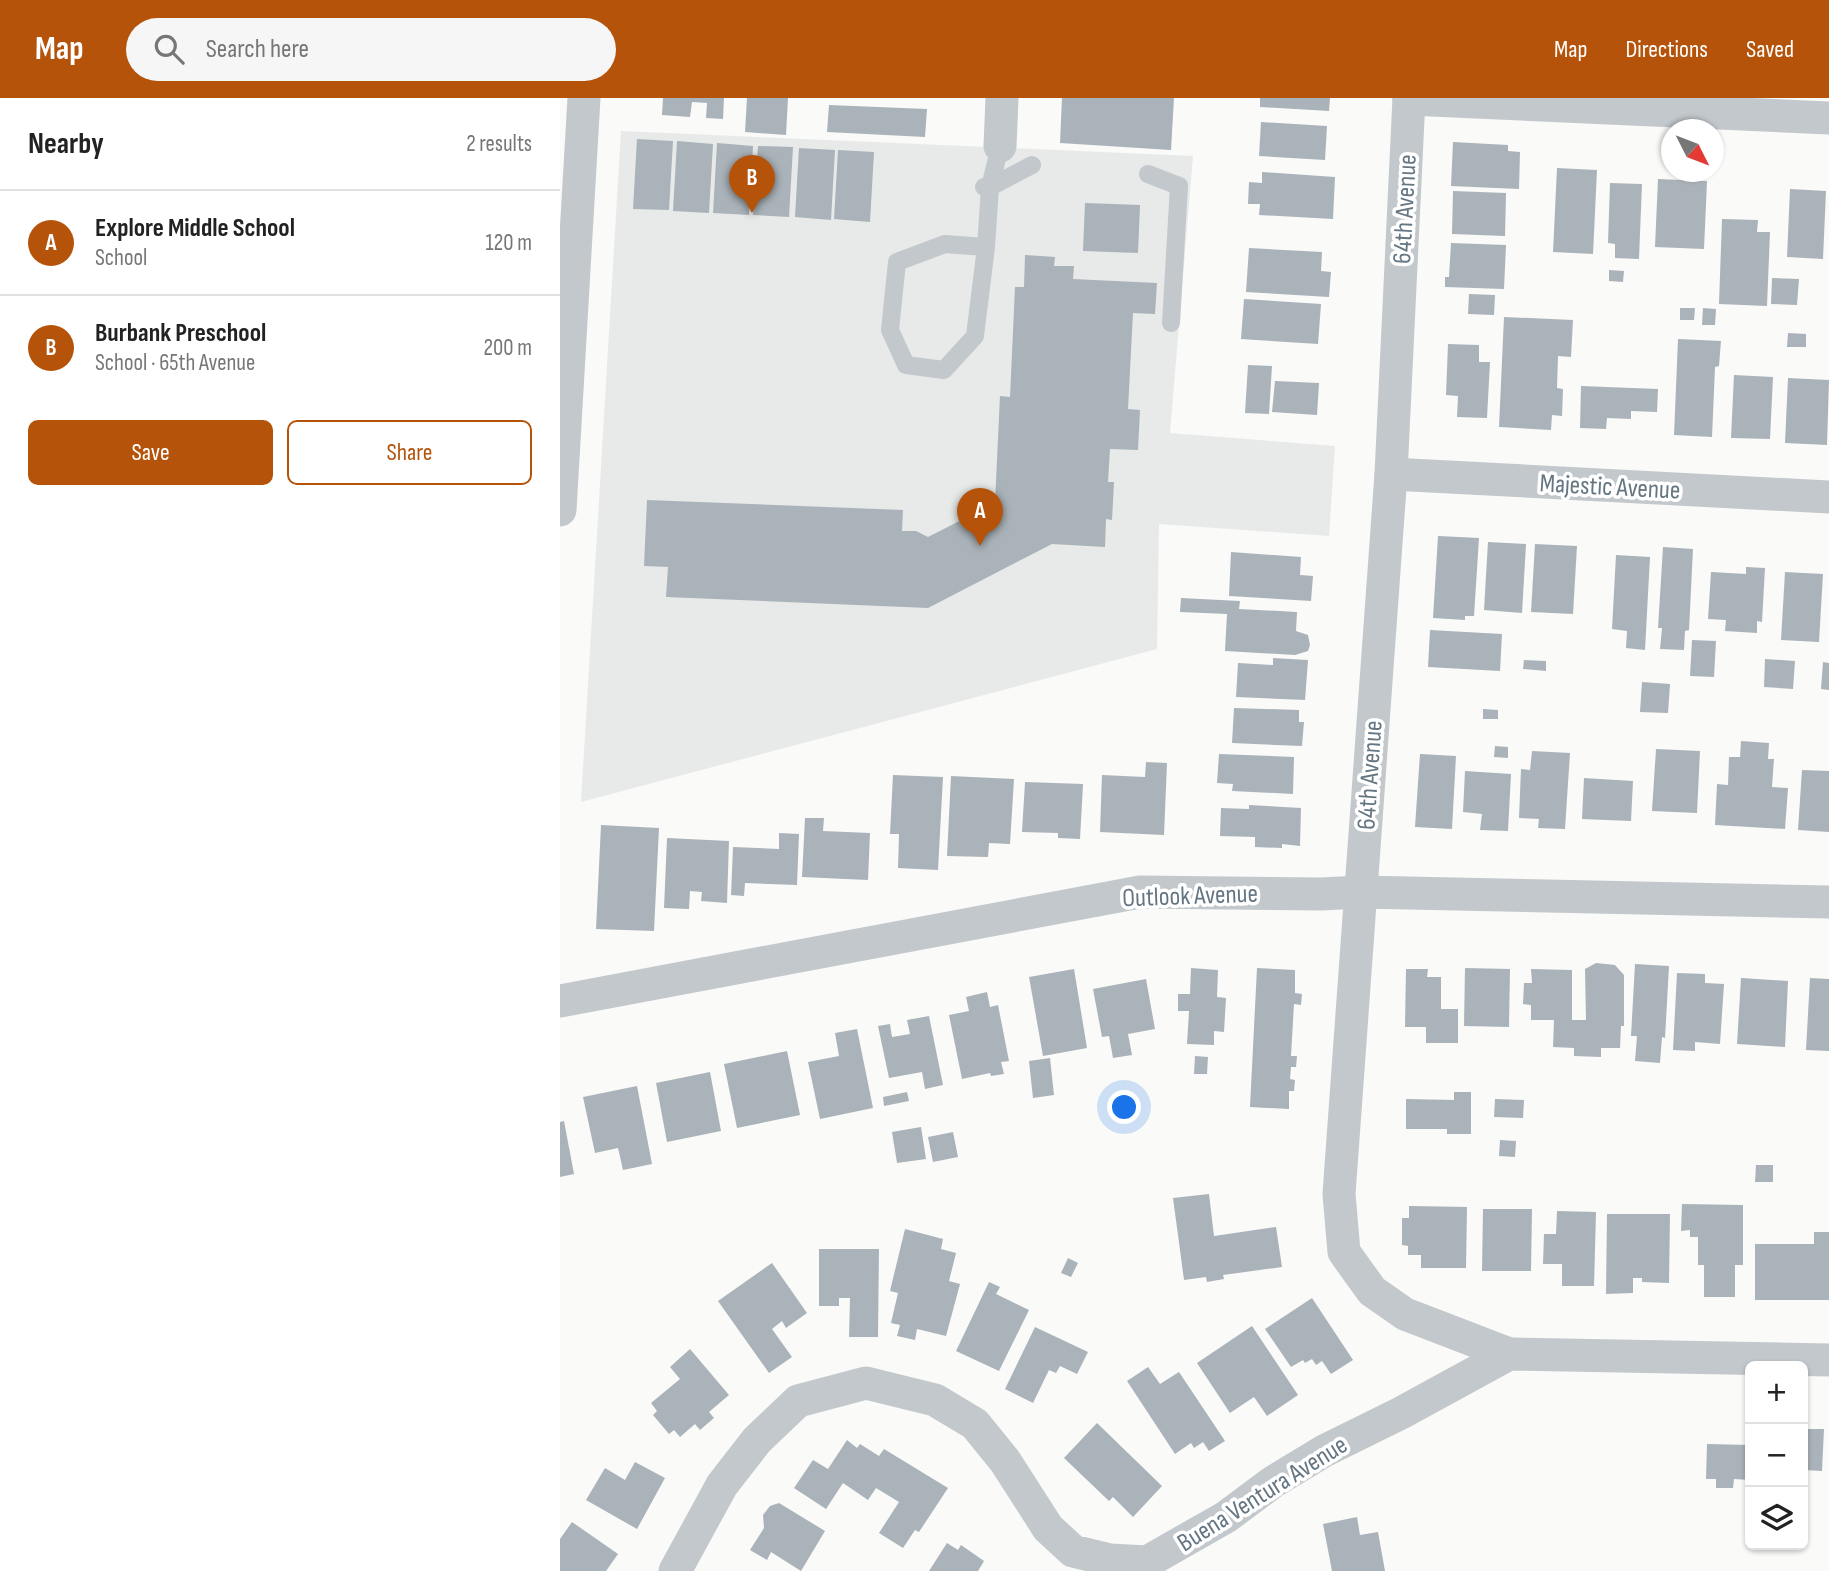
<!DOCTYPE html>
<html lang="en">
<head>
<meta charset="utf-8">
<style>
	body { margin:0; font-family:"Sofia Sans Condensed",sans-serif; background:#f6f6f6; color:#222 }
	.controls { position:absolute; right:21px; bottom:21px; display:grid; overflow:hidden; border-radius:10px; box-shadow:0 2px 5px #0004 }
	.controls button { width:63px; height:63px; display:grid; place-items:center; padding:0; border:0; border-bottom:2px solid #e0e0e0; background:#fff; color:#222; font:35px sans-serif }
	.compass { position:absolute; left:1101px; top:21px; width:63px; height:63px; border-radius:50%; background:#fff; box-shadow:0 2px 5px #0004; rotate:132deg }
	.you { position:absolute; left:565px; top:1010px; width:24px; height:24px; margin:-18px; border:5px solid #fff; border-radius:50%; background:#1a73e8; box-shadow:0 0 0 10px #1a73e833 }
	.badge { display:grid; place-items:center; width:46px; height:46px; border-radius:50%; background:#b45309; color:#fff; font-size:23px; font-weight:700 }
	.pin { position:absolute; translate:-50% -58px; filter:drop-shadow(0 2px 4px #0008) }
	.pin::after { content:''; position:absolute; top:37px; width:24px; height:21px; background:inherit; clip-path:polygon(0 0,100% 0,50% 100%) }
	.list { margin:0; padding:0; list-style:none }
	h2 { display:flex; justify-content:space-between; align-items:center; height:91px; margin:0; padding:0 28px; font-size:30px }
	h2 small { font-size:23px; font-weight:400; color:#767676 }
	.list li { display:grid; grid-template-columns:46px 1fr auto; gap:21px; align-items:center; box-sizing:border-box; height:105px; padding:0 28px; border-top:2px solid #e0e0e0 }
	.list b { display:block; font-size:26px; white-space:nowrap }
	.list p { margin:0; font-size:23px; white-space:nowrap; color:#767676 }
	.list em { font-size:23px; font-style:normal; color:#767676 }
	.actions { display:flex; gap:14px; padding:21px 28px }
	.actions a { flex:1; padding:16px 0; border:2px solid #b45309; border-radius:10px; text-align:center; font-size:24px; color:#b45309 }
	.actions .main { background:#b45309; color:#fff }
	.icon { flex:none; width:38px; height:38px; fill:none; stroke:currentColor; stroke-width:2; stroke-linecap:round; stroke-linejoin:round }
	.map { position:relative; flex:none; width:1269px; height:1473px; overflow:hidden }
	header { display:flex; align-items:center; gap:42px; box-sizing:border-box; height:98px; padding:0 35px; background:#b45309; color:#fff }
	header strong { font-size:33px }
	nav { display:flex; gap:38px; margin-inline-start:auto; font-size:24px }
	.search { width:490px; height:63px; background:#f6f6f6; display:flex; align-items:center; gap:18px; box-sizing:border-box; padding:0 24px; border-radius:38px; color:#767676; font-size:26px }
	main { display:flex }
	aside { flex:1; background:#fff }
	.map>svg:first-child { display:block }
</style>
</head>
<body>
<header>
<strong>Map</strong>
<div class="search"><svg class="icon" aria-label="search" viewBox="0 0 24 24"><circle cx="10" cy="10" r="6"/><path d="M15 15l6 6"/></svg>Search here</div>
<nav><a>Map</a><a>Directions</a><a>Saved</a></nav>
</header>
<main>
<aside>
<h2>Nearby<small>2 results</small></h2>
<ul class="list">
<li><span class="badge">A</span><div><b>Explore Middle School</b><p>School</p></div><em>120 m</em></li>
<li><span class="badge">B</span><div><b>Burbank Preschool</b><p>School · 65th Avenue</p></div><em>200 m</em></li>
</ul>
<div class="actions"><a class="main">Save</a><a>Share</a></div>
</aside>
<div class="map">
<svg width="1269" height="1473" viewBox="0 0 1269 1473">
	<rect width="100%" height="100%" fill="#fafaf8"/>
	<!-- built -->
	<polygon fill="#e8e9e9" points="61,33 633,58 610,335 775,348 769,438 599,426 597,551 21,704"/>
	<!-- building -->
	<g fill="#aab3b9">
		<polygon points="103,0 164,0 163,21 146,20 147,5 132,4 130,19 102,17"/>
		<polygon points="187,0 228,0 226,37 185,34"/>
		<polygon points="502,0 614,0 611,52 500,45"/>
		<polygon points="700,0 770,0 769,13 700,9"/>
		<polygon points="269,7 367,11 365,39 267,34"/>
		<polygon points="701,24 767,28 765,62 699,58"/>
		<polygon points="77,41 113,43 109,112 73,111"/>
		<polygon points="117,43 153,46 149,115 113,113"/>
		<polygon points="893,44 948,47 948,53 960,54 959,91 891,88"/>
		<polygon points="157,45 193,48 189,117 153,115"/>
		<polygon points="198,48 233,49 229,119 193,117"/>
		<polygon points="239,50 275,52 271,122 235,119"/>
		<polygon points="278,52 314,54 310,124 274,121"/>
		<polygon points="997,70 1037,72 1033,156 993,154"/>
		<polygon points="702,74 775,79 773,121 699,117 700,106 688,106 689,84 702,85"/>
		<polygon points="1098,81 1147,83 1144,151 1095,149"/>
		<polygon points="1050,85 1082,86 1079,161 1055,160 1055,146 1048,145"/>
		<polygon points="1230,91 1266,93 1263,161 1227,159"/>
		<polygon points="893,93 946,95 945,138 892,136"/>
		<polygon points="525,105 580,107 578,155 523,153"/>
		<polygon points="1162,121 1198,122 1197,134 1210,134 1207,208 1159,206"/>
		<polygon points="891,145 946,147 944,191 885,189 885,179 889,179"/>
		<polygon points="689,150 762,154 761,173 771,174 769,199 686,194"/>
		<polygon points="465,157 495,159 494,168 514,168 513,181 597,185 595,216 573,215 568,311 580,312 578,352 550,351 548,384 554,384 552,422 546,421 545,449 492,446 368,510 106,499 108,469 84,468 87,402 343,412 342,433 356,433 368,439 435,405 440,298 450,299 455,189 464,189"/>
		<polygon points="1049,172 1064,173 1063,184 1049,183"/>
		<polygon points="1212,180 1239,181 1237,207 1211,206"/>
		<polygon points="909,196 935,197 934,217 908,216"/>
		<polygon points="684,201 761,206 758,246 681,241"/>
		<polygon points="1120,210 1135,210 1134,222 1120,222"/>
		<polygon points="1143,210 1156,211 1155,227 1142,227"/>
		<polygon points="944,219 1013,222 1011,259 998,258 997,290 1003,291 1002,318 992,317 991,332 939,329"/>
		<polygon points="1228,235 1246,236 1246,249 1227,249"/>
		<polygon points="1118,241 1161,243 1159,268 1155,269 1152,339 1114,337"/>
		<polygon points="888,246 919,247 919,264 930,264 927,320 897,319 898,298 886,297"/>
		<polygon points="688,267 712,268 709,316 685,315"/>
		<polygon points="1174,277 1213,279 1210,341 1171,340"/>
		<polygon points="1228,280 1269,282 1267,347 1225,345"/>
		<polygon points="715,283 759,285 757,317 712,314"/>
		<polygon points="1021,288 1098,291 1097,314 1071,313 1071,321 1047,320 1046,331 1020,330"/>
		<polygon points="878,438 919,440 914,518 905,518 905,522 873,520"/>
		<polygon points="928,444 966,446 962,515 924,512"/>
		<polygon points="975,446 1017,448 1013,516 971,514"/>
		<polygon points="1103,449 1133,451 1129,532 1125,533 1124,552 1100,551 1102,530 1098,530"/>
		<polygon points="671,454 741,459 740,477 753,478 751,503 669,498"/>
		<polygon points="1056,457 1090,459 1085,552 1066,550 1067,533 1052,531"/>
		<polygon points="1186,469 1205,470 1202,524 1197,523 1197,535 1165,533 1166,522 1148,521 1151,474 1186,476"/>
		<polygon points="1225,474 1263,476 1259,544 1221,542"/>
		<polygon points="621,500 680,503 679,511 737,514 736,533 748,537 750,547 748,553 735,557 665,553 667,516 620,514"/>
		<polygon points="870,532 942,536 940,573 868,569"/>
		<polygon points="1132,542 1156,543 1154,579 1130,578"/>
		<polygon points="713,560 748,562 745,602 676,599 678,565 713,567"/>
		<polygon points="1205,561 1235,563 1233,591 1204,589"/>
		<polygon points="964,562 986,563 986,573 963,571"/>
		<polygon points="1263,564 1269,565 1269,592 1261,591"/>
		<polygon points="1082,584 1110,586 1108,615 1080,614"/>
		<polygon points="674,610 739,612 739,624 744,624 742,648 672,645"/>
		<polygon points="923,611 938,612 938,621 923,621"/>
		<polygon points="1181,643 1209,645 1208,661 1214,661 1212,689 1228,690 1225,731 1155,727 1157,686 1168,687 1169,659 1180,659"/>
		<polygon points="935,648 948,649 948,660 934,659"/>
		<polygon points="1096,651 1140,653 1137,715 1092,713"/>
		<polygon points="972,653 1010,655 1005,731 978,730 979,721 959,720 961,671 970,672"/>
		<polygon points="659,656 734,659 733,696 672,693 673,686 657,685"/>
		<polygon points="860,656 896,658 892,731 855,729"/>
		<polygon points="586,664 607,665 604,737 540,734 542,677 585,679"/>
		<polygon points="1242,672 1269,673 1269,734 1238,732"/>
		<polygon points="905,673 951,676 948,733 920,732 922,716 903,714"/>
		<polygon points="333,677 383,679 378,772 338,770 339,736 330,736"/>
		<polygon points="391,678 454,681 450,746 429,745 428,759 387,758"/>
		<polygon points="1024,680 1073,683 1071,723 1022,721"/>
		<polygon points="465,684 523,686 520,741 498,740 498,735 462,734"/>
		<polygon points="689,707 741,710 740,748 722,746 722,750 695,749 695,739 660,738 661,710 689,711"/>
		<polygon points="245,720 264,720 263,733 310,735 308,782 242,779"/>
		<polygon points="41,727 99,730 94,833 36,831"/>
		<polygon points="219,735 239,736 237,787 185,785 184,798 171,797 173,749 219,751"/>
		<polygon points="107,740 169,743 167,805 141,803 142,794 130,793 129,811 104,810"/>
		<polygon points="1036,865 1055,867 1064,877 1064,928 1061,928 1060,950 1041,950 1041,959 1014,958 1014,950 993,949 994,922 971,922 971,907 963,906 964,885 972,885 971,871 1012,872 1012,922 1026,922 1025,871"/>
		<polygon points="1075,866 1109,868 1105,940 1102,939 1100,965 1075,963 1077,938 1071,938"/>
		<polygon points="631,870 658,872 657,899 666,900 664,934 654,933 654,947 627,946 629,913 618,913 618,896 630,896"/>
		<polygon points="697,870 735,872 735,895 742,896 741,907 734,906 731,958 737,958 736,969 731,969 730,981 735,982 734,993 729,993 729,1011 690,1009"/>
		<polygon points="905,870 950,871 949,929 904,928"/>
		<polygon points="514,871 527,950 483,958 469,879"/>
		<polygon points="846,871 868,871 867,879 881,879 881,911 898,911 898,945 866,945 866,929 845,929"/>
		<polygon points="1117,875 1145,876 1145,885 1164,886 1160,946 1135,944 1135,953 1113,952"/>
		<polygon points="1181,880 1228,883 1225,949 1177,946"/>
		<polygon points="1250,880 1269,881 1269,953 1246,952"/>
		<polygon points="586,881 595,931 568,936 572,957 553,960 549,938 542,939 533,891"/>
		<polygon points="427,894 430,909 438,907 449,963 441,964 444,976 431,978 430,975 402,981 389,917 409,913 406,899"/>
		<polygon points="369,918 383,987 365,991 362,974 329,980 318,928 330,926 332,939 350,936 347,922"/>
		<polygon points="297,931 313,1010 260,1021 248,964 279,958 275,935"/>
		<polygon points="227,953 240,1017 177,1030 164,966"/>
		<polygon points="635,958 648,959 647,976 634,976"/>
		<polygon points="490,960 494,997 473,1000 469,963"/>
		<polygon points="150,974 161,1033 107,1044 96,985"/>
		<polygon points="77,988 92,1066 63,1072 58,1050 35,1055 23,999"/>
		<polygon points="347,994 349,1003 324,1008 323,999"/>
		<polygon points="894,994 911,994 911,1036 887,1036 887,1031 846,1031 846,1001 894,1002"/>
		<polygon points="935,1001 964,1002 963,1020 934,1019"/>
		<polygon points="4,1023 14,1076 0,1079 0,1024"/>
		<polygon points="361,1029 366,1061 337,1065 332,1034"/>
		<polygon points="393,1034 398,1059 373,1064 368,1039"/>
		<polygon points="940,1042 956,1043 955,1059 939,1058"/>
		<polygon points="1196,1067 1213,1067 1213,1084 1195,1084"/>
		<polygon points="649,1096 654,1138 716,1129 722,1169 663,1177 664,1181 647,1184 646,1179 624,1182 613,1100"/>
		<polygon points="1122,1106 1183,1107 1183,1167 1175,1167 1175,1199 1144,1199 1144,1167 1138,1167 1138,1139 1130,1139 1130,1132 1121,1133"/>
		<polygon points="849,1108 907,1109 906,1170 861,1170 861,1157 848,1157 848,1148 842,1147 842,1120 849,1120"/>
		<polygon points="923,1111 972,1111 971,1173 922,1173"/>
		<polygon points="997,1113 1036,1114 1034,1188 1002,1188 1002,1166 983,1166 984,1136 996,1136"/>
		<polygon points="1047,1116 1110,1116 1109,1185 1082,1184 1082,1180 1073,1180 1073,1195 1046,1196"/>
		<polygon points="345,1131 383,1141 381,1151 396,1155 389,1183 400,1186 386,1238 357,1231 355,1242 337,1238 340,1227 331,1225 338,1195 330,1193"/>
		<polygon points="1254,1134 1269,1134 1269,1202 1195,1202 1195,1146 1254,1146"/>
		<polygon points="259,1151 319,1151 318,1239 289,1239 290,1200 279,1200 279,1208 259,1208"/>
		<polygon points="508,1160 518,1165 511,1179 501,1175"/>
		<polygon points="212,1165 247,1215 226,1230 222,1223 212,1231 232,1259 209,1275 158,1203"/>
		<polygon points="429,1184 440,1189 436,1196 469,1212 439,1273 396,1253"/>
		<polygon points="752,1200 793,1262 771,1276 762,1263 756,1267 752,1261 745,1265 743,1262 731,1269 705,1231"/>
		<polygon points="692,1228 738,1297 707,1318 694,1299 670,1315 637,1265"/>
		<polygon points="475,1229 528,1254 517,1276 500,1268 496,1275 489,1272 473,1305 445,1291"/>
		<polygon points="130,1251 169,1297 149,1314 154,1320 140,1332 135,1326 120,1339 114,1332 109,1336 93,1317 97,1313 91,1305 120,1281 110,1269"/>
		<polygon points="588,1269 600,1286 619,1274 665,1343 649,1353 643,1344 634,1350 631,1345 615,1356 567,1283"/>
		<polygon points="537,1325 602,1388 573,1419 553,1399 549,1403 504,1360"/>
		<polygon points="1243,1331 1264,1331 1262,1373 1243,1372"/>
		<polygon points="287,1342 297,1350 300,1346 319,1358 324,1351 388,1390 359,1434 355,1432 343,1450 319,1435 339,1404 316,1390 308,1402 283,1385 266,1411 234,1390 253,1362 268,1371"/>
		<polygon points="1147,1346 1190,1347 1190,1382 1174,1381 1173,1390 1156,1390 1156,1381 1146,1381"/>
		<polygon points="75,1364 105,1380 77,1431 26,1402 45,1370 65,1382"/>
		<polygon points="219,1405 265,1433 241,1473 211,1454 207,1462 190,1452 204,1430 203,1417 210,1408"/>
		<polygon points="797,1419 800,1437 818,1434 825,1473 772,1473 763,1426"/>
		<polygon points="12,1424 58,1456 46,1473 0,1473 0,1441"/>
		<polygon points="387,1445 398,1452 401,1447 424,1463 418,1473 369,1473"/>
	</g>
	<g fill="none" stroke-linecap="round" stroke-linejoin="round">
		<!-- lane -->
		<g stroke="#c3c8cc" stroke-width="18">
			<polyline points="588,76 619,88 611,225"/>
			<polyline points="424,89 430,89 472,67"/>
			<polyline points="426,149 415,238 384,272 346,267 330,232 337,164 385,146 426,149 430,89 440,48"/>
		</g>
		<!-- street -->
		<g stroke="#c3c8cc" stroke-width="33">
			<polyline points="849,0 831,376 779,1096 784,1154 812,1193 845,1216 949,1256"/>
			<polyline points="849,1 1269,20"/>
			<polyline points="440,48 442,0"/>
			<polyline points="831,376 1269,399"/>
			<polyline points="0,412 24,0"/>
			<polyline points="0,903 580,794 761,796 801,794 1269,804"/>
			<polyline points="115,1473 162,1387 197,1342 238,1303 306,1285 375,1302 415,1326 445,1363 488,1430 513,1453 550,1462 587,1464 666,1419 713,1384 764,1353 841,1315 949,1256 1269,1262"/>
		</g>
	</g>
	<g text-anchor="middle" stroke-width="7" stroke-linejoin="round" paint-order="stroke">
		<!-- street labels -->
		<g font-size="26" fill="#657683" stroke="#fff">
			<text transform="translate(844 111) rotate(-87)" y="9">64th Avenue</text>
			<text transform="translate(1050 388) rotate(3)" y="9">Majestic Avenue</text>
			<text transform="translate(809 677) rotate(-86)" y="9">64th Avenue</text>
			<text transform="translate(630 797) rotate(-2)" y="9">Outlook Avenue</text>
			<text transform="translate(702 1395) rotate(-32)" y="9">Buena Ventura Avenue</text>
		</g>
	</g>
</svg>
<div class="controls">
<button>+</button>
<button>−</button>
<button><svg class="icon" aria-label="layers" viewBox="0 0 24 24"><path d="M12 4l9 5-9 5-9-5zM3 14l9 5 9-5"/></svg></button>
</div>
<svg class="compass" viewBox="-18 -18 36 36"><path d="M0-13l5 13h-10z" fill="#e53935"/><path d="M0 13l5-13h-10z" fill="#767676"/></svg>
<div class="you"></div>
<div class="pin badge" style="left:420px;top:448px">A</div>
<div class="pin badge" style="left:192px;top:115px">B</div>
</div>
</main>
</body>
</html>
